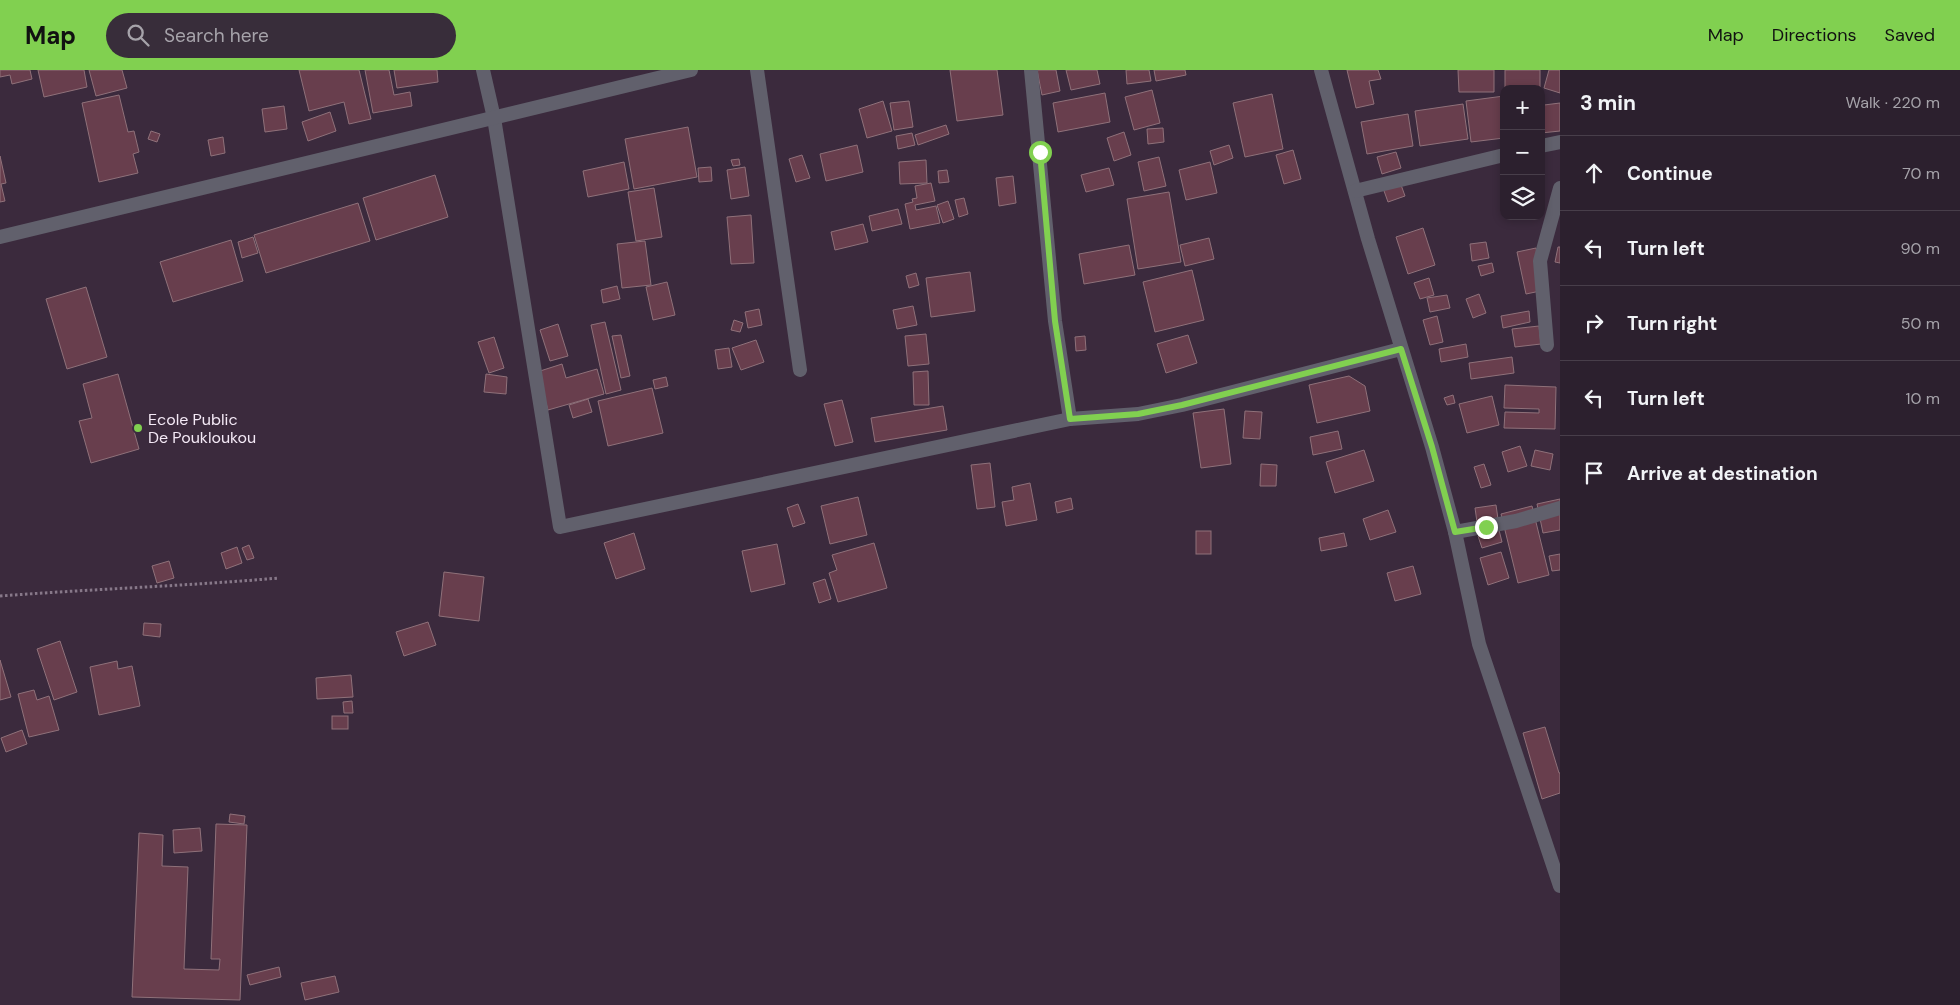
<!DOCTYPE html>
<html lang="en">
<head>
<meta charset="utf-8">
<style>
	body { margin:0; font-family:"DM Sans",sans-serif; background:#382d3a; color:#f1f3f6 }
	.controls { position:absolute; right:15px; top:15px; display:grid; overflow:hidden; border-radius:10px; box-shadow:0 2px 8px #0003 }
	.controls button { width:45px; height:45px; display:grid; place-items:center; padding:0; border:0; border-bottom:1px solid #483e4a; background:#2c202e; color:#f1f3f6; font:25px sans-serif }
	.stop { position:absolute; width:15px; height:15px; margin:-11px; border:4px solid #81d050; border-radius:50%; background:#fff }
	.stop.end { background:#81d050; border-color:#fff; box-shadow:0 1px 5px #0008 }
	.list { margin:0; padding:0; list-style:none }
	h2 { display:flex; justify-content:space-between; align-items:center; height:65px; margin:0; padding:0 20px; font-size:21px }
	h2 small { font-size:16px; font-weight:400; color:#a6a3aa }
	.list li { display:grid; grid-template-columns:32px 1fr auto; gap:15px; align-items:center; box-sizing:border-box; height:75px; padding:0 20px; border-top:1px solid #483e4a }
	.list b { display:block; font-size:19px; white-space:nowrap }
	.list em { font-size:16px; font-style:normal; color:#a6a3aa }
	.icon { flex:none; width:28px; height:28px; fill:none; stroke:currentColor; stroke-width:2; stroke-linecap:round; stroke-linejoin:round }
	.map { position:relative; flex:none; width:1560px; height:935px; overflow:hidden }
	header { display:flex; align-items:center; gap:30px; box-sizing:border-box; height:70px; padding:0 25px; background:#81d050; color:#111 }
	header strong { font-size:24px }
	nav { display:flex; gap:28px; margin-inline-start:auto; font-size:18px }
	.search { width:350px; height:45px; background:#382d3a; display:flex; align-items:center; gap:12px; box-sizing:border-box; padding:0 18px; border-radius:28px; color:#a6a3aa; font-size:19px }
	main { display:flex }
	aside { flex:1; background:#2c202e }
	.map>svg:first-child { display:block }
</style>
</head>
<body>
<header>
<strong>Map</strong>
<div class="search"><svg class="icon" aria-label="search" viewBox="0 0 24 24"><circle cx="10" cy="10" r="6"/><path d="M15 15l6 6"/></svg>Search here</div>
<nav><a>Map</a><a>Directions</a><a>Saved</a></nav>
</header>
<main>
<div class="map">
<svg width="1560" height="935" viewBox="0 0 1560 935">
	<rect width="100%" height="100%" fill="#3b2a3d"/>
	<!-- building -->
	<g fill="#683e4d" stroke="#8f717a">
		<polygon points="0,0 30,0 32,9 12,14 10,5 0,7"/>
		<polygon points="38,0 84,0 87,17 44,27"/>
		<polygon points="89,0 122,0 127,18 96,26"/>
		<polygon points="299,0 359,0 371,49 349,54 344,32 309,41"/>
		<polygon points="365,0 389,0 394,25 410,22 412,36 373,43"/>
		<polygon points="394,0 437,0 438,12 397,18"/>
		<polygon points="950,0 997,0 1003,45 957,51"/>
		<polygon points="1037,0 1056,0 1060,21 1042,25"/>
		<polygon points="1066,0 1097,0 1100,14 1071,20"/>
		<polygon points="1126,0 1149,0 1151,11 1127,14"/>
		<polygon points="1154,0 1185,0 1186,5 1156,11"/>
		<polygon points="1347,0 1378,0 1381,9 1369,11 1374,34 1356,38"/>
		<polygon points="1458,0 1494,0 1494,22 1459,22"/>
		<rect x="1505" y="0" width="35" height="19"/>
		<polygon points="1549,0 1560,0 1560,23 1544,18"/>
		<polygon points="1152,20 1160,53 1134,60 1125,27"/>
		<polygon points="1105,23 1110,52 1058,62 1053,33"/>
		<polygon points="1272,24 1283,79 1245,87 1233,33"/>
		<polygon points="119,25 128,62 134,61 139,82 133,84 138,103 99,112 82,33"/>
		<polygon points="1504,26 1504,68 1471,72 1466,31"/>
		<polygon points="1541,28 1543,28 1544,35 1560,33 1560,61 1541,63"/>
		<polygon points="883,31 892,61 867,68 859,39"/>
		<polygon points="909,31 913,57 894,60 890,33"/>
		<polygon points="1463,34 1468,69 1420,76 1415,41"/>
		<polygon points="284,36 287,59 265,62 262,39"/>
		<polygon points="330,42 336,61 308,71 302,52"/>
		<polygon points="1408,44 1413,76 1367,84 1361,52"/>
		<polygon points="946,55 949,64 918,75 915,65"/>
		<polygon points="688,57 697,107 634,119 625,69"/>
		<polygon points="1163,58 1164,72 1148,74 1147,59"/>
		<polygon points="151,61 160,64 157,72 148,69"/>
		<polygon points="1124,62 1131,85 1114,91 1107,68"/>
		<polygon points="912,63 915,75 898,79 896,66"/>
		<polygon points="223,67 225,83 211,86 208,70"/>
		<polygon points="857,75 863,102 826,111 820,84"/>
		<polygon points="1229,75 1233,88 1214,95 1210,81"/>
		<polygon points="1293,80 1301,109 1284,114 1276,85"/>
		<polygon points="1396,82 1401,98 1382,104 1377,87"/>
		<polygon points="802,85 810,108 796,112 789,89"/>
		<polygon points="0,86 6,113 1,114 5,131 0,132"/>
		<polygon points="1159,87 1166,116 1144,121 1138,92"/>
		<polygon points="739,89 740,95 733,96 731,90"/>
		<polygon points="926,90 927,113 900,114 899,92"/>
		<polygon points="624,92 629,119 588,127 583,101"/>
		<polygon points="1210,92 1217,123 1186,130 1179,100"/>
		<polygon points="711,97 712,111 699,112 698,98"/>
		<polygon points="745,97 749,126 731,129 727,100"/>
		<polygon points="1109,98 1114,115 1086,122 1081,105"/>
		<polygon points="947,100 949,112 939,113 938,101"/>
		<polygon points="435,105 448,147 376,170 363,128"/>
		<polygon points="1013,106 1016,133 999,136 996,108"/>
		<polygon points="1400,112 1405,126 1388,132 1383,118"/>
		<polygon points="931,113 935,131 915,135 916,140 936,136 940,153 910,159 905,134 913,132 912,129 917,128 915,116"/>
		<polygon points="654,118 662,167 636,171 628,122"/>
		<polygon points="1169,122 1181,192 1138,199 1127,129"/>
		<polygon points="964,128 968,144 959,147 955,130"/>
		<polygon points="948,131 954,149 943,153 937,135"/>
		<polygon points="358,133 370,171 266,203 254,165"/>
		<polygon points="898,139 902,154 872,161 869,146"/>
		<polygon points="751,145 754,193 731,194 727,147"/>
		<polygon points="863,154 868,172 835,180 831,162"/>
		<polygon points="1423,158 1435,195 1408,204 1396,167"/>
		<polygon points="253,167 258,183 242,188 238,172"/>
		<polygon points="1209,168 1214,189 1185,196 1180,175"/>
		<polygon points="231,170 243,211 173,232 160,192"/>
		<polygon points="645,171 651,215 622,218 617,174"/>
		<polygon points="1486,172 1489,188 1472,191 1470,174"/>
		<polygon points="1129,175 1135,205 1084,214 1079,184"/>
		<polygon points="1558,177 1560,177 1560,193 1555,192"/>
		<polygon points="1536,178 1545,220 1526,224 1517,182"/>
		<polygon points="1492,193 1494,202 1481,206 1478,196"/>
		<polygon points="1192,200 1204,250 1155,262 1143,212"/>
		<polygon points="970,202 975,241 931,247 926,208"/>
		<polygon points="916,203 919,215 909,218 906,206"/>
		<polygon points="1429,208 1434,225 1420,229 1414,213"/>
		<polygon points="667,212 675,245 653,250 646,217"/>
		<polygon points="617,216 620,229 603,233 601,220"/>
		<polygon points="86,217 107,287 67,299 46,229"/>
		<polygon points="1479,224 1486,243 1473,248 1466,229"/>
		<polygon points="1447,225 1450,238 1430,242 1427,228"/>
		<polygon points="913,236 917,255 897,259 893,240"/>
		<polygon points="759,239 762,255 748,258 745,242"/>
		<polygon points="1529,241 1530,252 1503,258 1501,246"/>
		<polygon points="1437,246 1443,272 1430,275 1423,250"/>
		<polygon points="734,250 743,253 740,262 731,260"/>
		<polygon points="605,252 621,320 606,324 591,255"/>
		<polygon points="558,254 568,286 550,291 540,260"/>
		<polygon points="1539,256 1541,274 1515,277 1512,259"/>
		<polygon points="926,264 929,294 908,296 905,266"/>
		<polygon points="621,265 630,306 621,308 612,266"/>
		<polygon points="1188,265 1197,293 1166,303 1157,274"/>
		<polygon points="1085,266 1086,280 1076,281 1075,267"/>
		<polygon points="494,267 504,298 489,303 478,272"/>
		<polygon points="756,270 764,292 741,300 732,278"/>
		<polygon points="1466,274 1468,287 1441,292 1439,279"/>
		<polygon points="729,278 732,297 718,299 715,280"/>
		<polygon points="1512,287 1514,303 1471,309 1469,293"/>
		<polygon points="562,294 566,308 597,299 604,324 548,340 537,302"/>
		<polygon points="928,301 929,335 914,335 913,302"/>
		<polygon points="118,304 139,379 91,393 79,351 92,348 83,314"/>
		<polygon points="486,304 507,307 506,324 484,322"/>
		<polygon points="1349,306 1365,316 1370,341 1317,353 1309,315"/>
		<polygon points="666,307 668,316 655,319 653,310"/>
		<polygon points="1505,315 1556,317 1555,359 1504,358 1505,342 1539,343 1539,339 1504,338"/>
		<polygon points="652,318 663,363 608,376 598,331"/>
		<polygon points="1453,325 1455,333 1447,335 1444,328"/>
		<polygon points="1492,326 1499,355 1467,363 1459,334"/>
		<polygon points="588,329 592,342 573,348 569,335"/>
		<polygon points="842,330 853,372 835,376 824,334"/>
		<polygon points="943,336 947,360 875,372 871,348"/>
		<polygon points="1224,339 1231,394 1201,398 1193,343"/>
		<polygon points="1245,341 1262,342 1260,369 1243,368"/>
		<polygon points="1338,361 1342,379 1313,385 1310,367"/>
		<polygon points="1520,376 1527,396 1508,402 1502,382"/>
		<polygon points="1364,380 1374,411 1335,423 1326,392"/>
		<polygon points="1535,380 1553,384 1550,400 1531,396"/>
		<polygon points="990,393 995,437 977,439 971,395"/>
		<polygon points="1261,394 1277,395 1276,416 1260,416"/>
		<polygon points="1484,394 1491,415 1481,418 1474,397"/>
		<polygon points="1030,413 1037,450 1006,456 1002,432 1014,430 1012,417"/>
		<polygon points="858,427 867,465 830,474 821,436"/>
		<polygon points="1071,428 1073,439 1057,443 1055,432"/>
		<polygon points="1560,429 1560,460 1543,463 1537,434"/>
		<polygon points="798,434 805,453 793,457 787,438"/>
		<polygon points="1496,435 1498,449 1477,452 1475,438"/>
		<polygon points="1532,436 1549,505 1518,513 1501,444"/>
		<polygon points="1388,440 1396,462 1370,470 1363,449"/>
		<polygon points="1499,460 1502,472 1482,478 1478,466"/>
		<rect x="1196" y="461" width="15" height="23"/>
		<polygon points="634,463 645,499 616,509 604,473"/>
		<polygon points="1344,463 1347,476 1321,481 1319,468"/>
		<polygon points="874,473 887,518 838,532 829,503 837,500 832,485"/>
		<polygon points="777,474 785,514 751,522 742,481"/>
		<polygon points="249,475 254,488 247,490 242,478"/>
		<polygon points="237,477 242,493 226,499 221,483"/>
		<polygon points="1501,482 1509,508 1488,515 1480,488"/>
		<polygon points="1560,484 1560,500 1552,501 1549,486"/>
		<polygon points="169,491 174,508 157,513 152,496"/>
		<polygon points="1413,496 1421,524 1395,531 1387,503"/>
		<polygon points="444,502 484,507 479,551 439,546"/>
		<polygon points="825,509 831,529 819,533 813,513"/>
		<polygon points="428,552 436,575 404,586 396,562"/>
		<polygon points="144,553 161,554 160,567 143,565"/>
		<polygon points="60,571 77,622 54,630 37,579"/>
		<polygon points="0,590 11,627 0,630"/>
		<polygon points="117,591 118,599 132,596 140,636 99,645 90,597"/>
		<polygon points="351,605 353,627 317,629 316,608"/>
		<polygon points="34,620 37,630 49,626 59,660 29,667 18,624"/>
		<polygon points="352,631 353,643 344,643 343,632"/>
		<rect x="332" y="646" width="16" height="13"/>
		<polygon points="1545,657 1559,703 1560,703 1560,723 1542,729 1523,663"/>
		<polygon points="22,660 27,674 6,682 1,668"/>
		<polygon points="230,744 245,746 244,754 229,752"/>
		<polygon points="216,754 247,755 240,930 132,927 139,763 163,765 162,796 188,797 184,899 219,900 220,889 211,889"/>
		<polygon points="200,758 202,781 174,783 173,760"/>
		<polygon points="279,897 281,907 250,915 247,905"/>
		<polygon points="335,906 339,922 305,930 301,913"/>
	</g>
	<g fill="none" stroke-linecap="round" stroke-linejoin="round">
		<!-- path -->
		<path stroke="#877889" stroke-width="3" stroke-dasharray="2.5 2.5" stroke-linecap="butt" d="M0,526c93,-7 186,-10 279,-18"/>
		<!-- minor -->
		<g stroke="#61606c" stroke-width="14">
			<polyline points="483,0 494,48 560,457 1070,349"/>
			<polyline points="757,0 800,300"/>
			<polyline points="1031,0 1055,251 1070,349 1138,344 1182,335 1401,279"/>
			<polyline points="1321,0 1368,169 1432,377 1455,462 1516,451 1560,438"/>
			<polyline points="1541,76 1560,72"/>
			<polyline points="1355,121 1504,85"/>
			<polyline points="0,167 691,0"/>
			<polyline points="1547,275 1540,191 1560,118"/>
			<polyline points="1455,462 1479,574 1560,816"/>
		</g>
	</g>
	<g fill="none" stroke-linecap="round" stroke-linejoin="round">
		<!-- route -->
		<polyline stroke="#81d050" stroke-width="6" points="1040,82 1055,251 1070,349 1138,344 1182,335 1401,279 1432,377 1455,462 1486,457"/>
	</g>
	<!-- markers -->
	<circle fill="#81d050" stroke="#3b2a3d" stroke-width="2" cx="138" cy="358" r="5"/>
	<g text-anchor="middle" stroke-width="4" stroke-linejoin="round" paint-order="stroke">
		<!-- poi labels -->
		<g font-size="16" fill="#f4e9f6" stroke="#3b2a3d" text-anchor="start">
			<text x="148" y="355">Ecole Public<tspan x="148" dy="18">De Poukloukou</tspan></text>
		</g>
	</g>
</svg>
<div class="controls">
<button>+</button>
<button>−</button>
<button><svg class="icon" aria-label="layers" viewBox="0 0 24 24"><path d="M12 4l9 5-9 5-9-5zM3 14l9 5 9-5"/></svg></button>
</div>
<div class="stop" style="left:1040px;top:82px"></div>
<div class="stop end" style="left:1486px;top:457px"></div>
</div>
<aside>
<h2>3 min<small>Walk · 220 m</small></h2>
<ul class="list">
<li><svg class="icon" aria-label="ahead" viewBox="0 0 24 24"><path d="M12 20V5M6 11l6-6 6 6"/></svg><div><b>Continue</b></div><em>70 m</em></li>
<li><svg class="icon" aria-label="left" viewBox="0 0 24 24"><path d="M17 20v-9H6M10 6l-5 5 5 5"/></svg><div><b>Turn left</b></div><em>90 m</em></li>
<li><svg class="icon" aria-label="right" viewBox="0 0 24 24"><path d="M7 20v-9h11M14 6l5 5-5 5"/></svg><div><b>Turn right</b></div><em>50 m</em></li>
<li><svg class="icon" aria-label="left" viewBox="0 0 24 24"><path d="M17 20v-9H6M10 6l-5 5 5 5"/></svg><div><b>Turn left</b></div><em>10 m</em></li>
<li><svg class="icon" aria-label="arrive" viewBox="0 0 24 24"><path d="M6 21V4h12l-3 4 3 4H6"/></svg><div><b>Arrive at destination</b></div></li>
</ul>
</aside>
</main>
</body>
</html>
